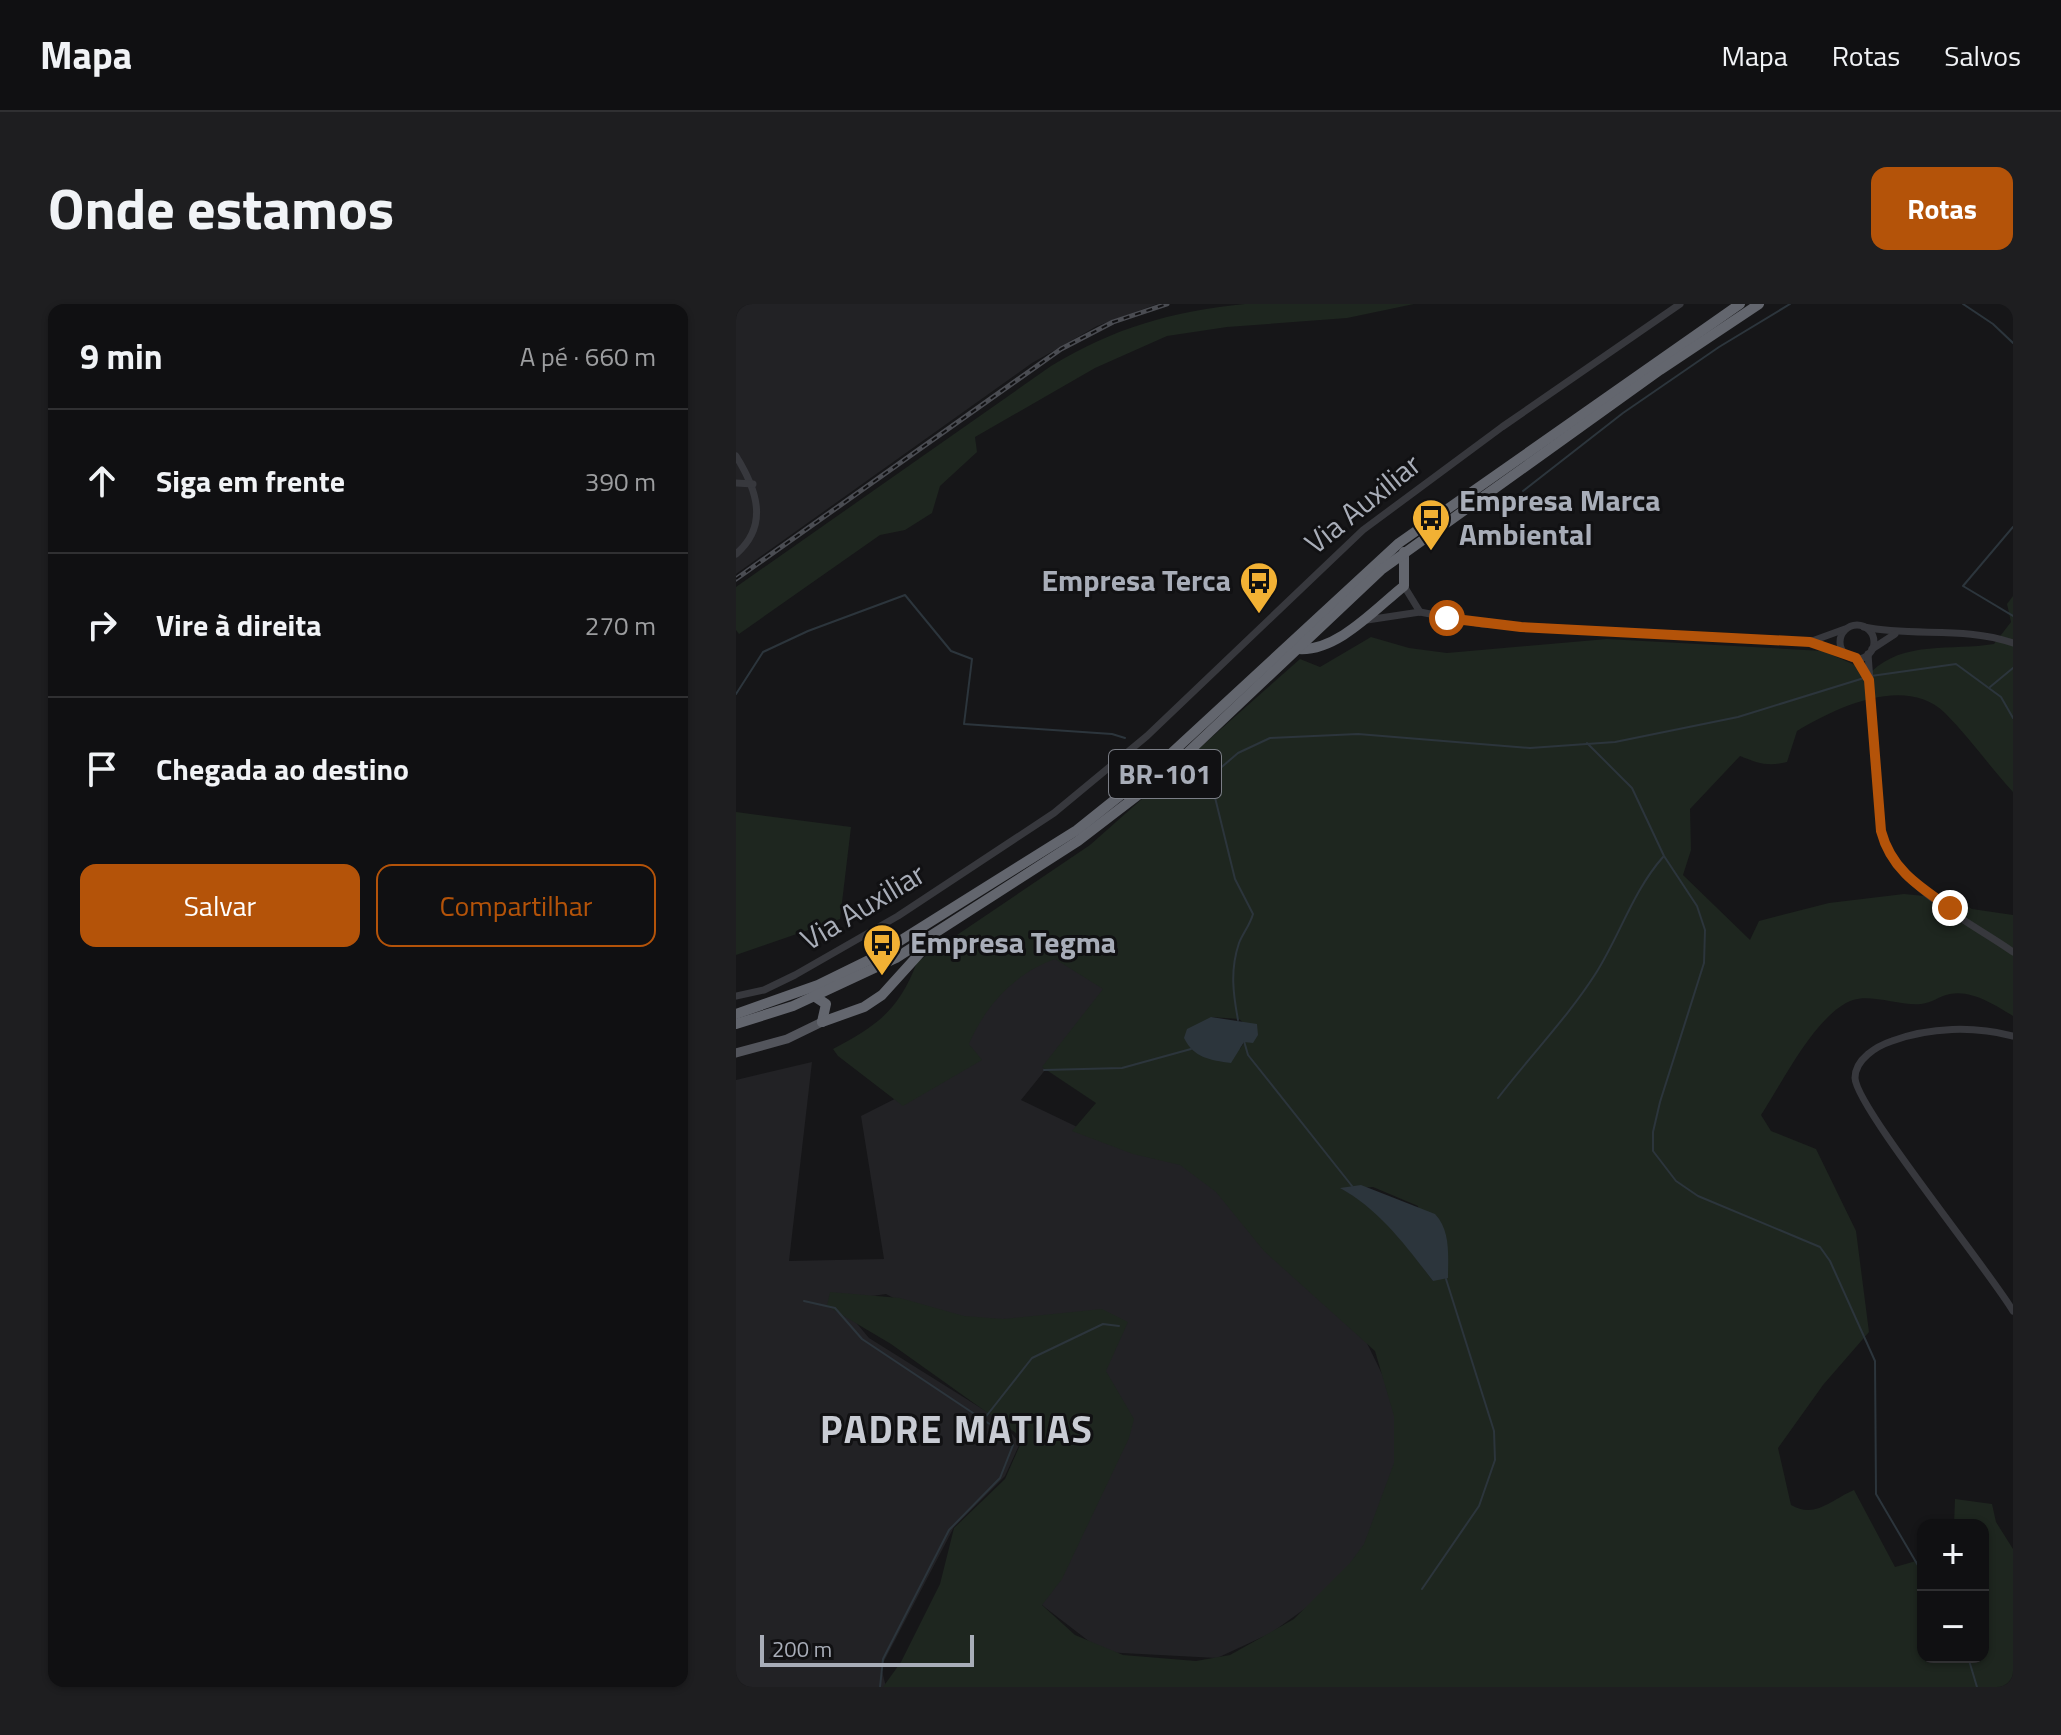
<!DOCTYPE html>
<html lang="pt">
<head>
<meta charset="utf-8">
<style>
	body { margin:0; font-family:"Titillium Web",sans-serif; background:#1e1e20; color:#f1f3f6 }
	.controls { position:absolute; right:24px; bottom:24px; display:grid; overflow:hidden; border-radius:16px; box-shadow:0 2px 6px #0004 }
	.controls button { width:72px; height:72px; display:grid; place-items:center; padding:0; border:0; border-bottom:2px solid #303032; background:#101012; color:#f1f3f6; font:40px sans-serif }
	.scale { position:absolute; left:24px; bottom:20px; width:214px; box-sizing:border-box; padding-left:8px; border:4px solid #a8adb8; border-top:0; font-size:22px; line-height:28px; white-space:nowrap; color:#a8adb8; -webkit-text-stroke:6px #111113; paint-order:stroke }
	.stop { position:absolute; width:24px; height:24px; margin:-18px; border:6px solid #b45309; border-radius:50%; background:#fff }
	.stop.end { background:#b45309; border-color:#fff; box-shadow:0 2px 8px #0008 }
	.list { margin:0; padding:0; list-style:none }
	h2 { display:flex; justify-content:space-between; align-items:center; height:104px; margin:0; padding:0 32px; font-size:34px }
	h2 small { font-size:26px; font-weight:400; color:#9c9d9f }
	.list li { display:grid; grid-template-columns:52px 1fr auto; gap:24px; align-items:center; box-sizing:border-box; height:144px; padding:0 32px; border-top:2px solid #303032 }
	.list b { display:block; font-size:30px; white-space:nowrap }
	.list em { font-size:26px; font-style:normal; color:#9c9d9f }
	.actions { display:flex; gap:16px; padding:24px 32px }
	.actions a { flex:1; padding:18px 0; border:2px solid #b45309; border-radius:16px; text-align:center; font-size:28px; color:#b45309 }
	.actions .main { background:#b45309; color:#fff }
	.icon { flex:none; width:44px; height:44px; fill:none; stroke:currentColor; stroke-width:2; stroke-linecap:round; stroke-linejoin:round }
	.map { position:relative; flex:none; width:1277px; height:1383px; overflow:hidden; border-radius:16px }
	header { display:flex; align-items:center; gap:48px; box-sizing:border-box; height:112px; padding:0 40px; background:#101012; border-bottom:2px solid #303032 }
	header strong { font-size:38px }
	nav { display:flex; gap:44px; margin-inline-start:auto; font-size:28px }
	.intro { display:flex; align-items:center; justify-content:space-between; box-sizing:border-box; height:192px; padding:0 48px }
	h1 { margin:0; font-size:56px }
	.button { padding:20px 36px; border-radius:16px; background:#b45309; color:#fff; font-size:28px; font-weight:700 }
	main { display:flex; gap:48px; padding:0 48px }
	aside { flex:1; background:#101012; border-radius:16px; box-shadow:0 2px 6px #0004 }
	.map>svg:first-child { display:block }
</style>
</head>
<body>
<header>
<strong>Mapa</strong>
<nav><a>Mapa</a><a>Rotas</a><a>Salvos</a></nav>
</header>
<div class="intro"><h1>Onde estamos</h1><a class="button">Rotas</a></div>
<main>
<aside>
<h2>9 min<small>A pé · 660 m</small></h2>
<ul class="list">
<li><svg class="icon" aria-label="ahead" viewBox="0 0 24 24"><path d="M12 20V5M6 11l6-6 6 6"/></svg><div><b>Siga em frente</b></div><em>390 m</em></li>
<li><svg class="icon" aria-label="right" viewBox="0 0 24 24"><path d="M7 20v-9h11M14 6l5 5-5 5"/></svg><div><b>Vire à direita</b></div><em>270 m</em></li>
<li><svg class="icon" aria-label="arrive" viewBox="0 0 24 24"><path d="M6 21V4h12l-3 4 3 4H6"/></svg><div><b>Chegada ao destino</b></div></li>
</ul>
<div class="actions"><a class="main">Salvar</a><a>Compartilhar</a></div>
</aside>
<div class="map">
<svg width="1277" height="1383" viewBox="0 0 1277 1383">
	<rect width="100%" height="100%" fill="#161618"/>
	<!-- built -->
	<g fill="#222225">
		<polygon points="0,0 421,0 361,22 296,59 0,270"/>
		<polygon points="322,639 376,683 285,796 383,843 457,860 629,1035 662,1103 662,1161 631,1250 588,1291 535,1329 481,1354 367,1348 302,1298 348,1220 213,1023 150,990 102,997 133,1034 264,1116 284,1139 269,1172 218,1223 145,1363 150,1383 0,1383 0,776 76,758 53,957 148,955 125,812 234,757 220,737 265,680"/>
	</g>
	<!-- green -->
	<g fill="#1e261f" fill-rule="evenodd">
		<path d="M509,0h169l-67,14 -120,9 -60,9 -72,32 -120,69 2,15 -37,34 -8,27 -27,17 -25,5 -141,99 -3,-4v-43l315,-221c65,-39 119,-54 194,-62z"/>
		<path d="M1277,292v196c-23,-25 -44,-55 -68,-79 -40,-39 -110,-5 -148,18l-10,31c-19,5 -30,1 -47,-6l-50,53 1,41 -8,25 67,65 9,-19 70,-18 75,-9 51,5 17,10 41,6v101c-18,-11 -41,-26 -63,-22 -11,2 -18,9 -29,10 -21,2 -49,-10 -68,-4 -36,12 -71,83 -92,115l10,16 45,18 40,82 13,101 -46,53 -45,63 13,57c24,14 40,-5 63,-15l41,77 28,-8v98h60v-132h-29l1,-26 37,5 4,18 17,27v138h-1130l18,-25 39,-78 14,-56 51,-49 18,-41 -132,-94 -64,-38 3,-14 70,6 64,18 39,3 99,-10 26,13 -22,49 28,48 -5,19 -67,141 -20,26 33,30 48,20 73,6 34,-6 64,-36 56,-56 14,-19 30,-81v-47l-19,-65 -111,-100 -48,-59 -36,-27 -47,-11 -61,-23 24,-28 -54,-36 61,-78 -48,-30c-40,14 -70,47 -86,85l13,16 -79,46 -65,-50 -5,-7c45,-24 66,-39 84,-87l173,-117 210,-186 20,8 51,-30 38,11 38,5 160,-14 216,12 48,21c33,-32 81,-21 123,-28l17,-22 -4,-18zM475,713l28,2 6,5h11l-16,25zM637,883l45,19 15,75c-26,-35 -52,-71 -91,-92z"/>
		<polygon points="0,508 115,523 104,615 0,651"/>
	</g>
	<!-- water -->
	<g fill="#2c353c">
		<path d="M475,713l46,7 1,11 -5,8 -9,-1 -13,21c-21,-3 -37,-5 -47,-25l3,-9z"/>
		<path d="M625,881l74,29c16,17 13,42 13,64l-15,3c-27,-35 -53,-71 -93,-93z"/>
	</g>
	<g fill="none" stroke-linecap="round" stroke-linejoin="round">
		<!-- stream -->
		<g stroke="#2c353c" stroke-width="2">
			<polyline points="1227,0 1257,20 1277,39"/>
			<polyline points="787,187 887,109 983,43 1054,0"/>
			<polyline points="1277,223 1227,282 1277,312"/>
			<polyline points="1135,372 1220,360 1265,393 1277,414"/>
			<polyline points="1254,383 1277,364"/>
			<polyline points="0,390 27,348 72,327 169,291 215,347 236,355 228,420 376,430 389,434"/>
			<polyline points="851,439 896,484 928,552 961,602 969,626 968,659 924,798 917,828 917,847 940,877 962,892 1084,943 1094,957 1139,1057 1140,1190 1187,1270"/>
			<path d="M474,473l25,102 18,35c-3,11 -10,19 -14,29 -9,27 -6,50 -1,77"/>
			<polyline points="445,481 467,479 502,449 534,434 622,430 794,444 879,438 1002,413 1128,374"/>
			<polyline points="508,737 512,751 616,882"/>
			<polyline points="308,766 386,764 455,745"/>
			<path d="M762,794c32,-42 70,-81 98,-125 24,-38 37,-82 67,-116"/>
			<polyline points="68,997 99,1004 126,1035 270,1131 277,1141 264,1174 213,1226 147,1355 144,1383"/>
			<polyline points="248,1115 296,1054 367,1020 383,1022"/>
			<polyline points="686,1285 743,1202 759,1156 758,1127 710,975"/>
			<polyline points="1232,1353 1241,1383"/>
		</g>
		<!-- minor -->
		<g stroke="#37383d" stroke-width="7">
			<path d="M0,152c20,32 34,69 0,98"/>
			<polyline points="0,179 17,180"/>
			<polyline points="668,282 684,308"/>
			<polyline points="631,316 684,308 746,320 1074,338 1109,349"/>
			<circle cx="1121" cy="338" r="17"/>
			<path d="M1128,323c49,10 101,-1 149,16"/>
			<polyline points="1076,337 1109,325"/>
			<polyline points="1136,345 1159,330"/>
			<path d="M1132,350l13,177c16,58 85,88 132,121"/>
			<polyline points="1120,354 1132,375"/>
			<polyline points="0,692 28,686 59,671 162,612 318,509 411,432 627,226 766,123 944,0"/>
			<path d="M1277,732c-39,-10 -83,-9 -121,5 -15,5 -37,18 -37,37 1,29 134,192 158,233"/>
		</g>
		<!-- major -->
		<polyline stroke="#53555c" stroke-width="9" points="0,749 51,735 86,718"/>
		<!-- highway -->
		<g stroke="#63666e" stroke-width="10">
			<path d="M562,345c39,3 77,-40 106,-63v-34"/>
			<polyline points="78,692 90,700 86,718"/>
			<polyline points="0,710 82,681 135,655 341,526 427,457 663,239 1004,0"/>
			<polyline points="86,718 128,703 146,691 194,638"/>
			<polyline points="0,720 57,702 160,654 342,537 428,471 645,266 924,66 1023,0"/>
		</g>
		<defs>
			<polyline id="rail" points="0,275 325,45 377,18 431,0"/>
		</defs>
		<!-- rail casing -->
		<use href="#rail" stroke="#4a4c52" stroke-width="5"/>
		<!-- rail -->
		<use href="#rail" stroke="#111113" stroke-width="2" stroke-dasharray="6" stroke-linecap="butt"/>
	</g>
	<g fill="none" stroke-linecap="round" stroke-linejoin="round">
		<!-- route -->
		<path stroke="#b45309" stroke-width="10" d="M711,314l74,9 289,15 46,16 13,22 12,151c10,38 37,55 69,77"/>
	</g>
	<!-- icons -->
	<defs>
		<symbol id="bus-pin" viewBox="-11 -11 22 30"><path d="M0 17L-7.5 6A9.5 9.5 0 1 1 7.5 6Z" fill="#f2b134" stroke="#111113"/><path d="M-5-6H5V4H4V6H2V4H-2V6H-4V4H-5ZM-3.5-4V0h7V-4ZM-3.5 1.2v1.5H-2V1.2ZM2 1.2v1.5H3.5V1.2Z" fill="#111"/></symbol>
	</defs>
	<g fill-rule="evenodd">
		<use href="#bus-pin" x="673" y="192" width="44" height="60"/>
		<use href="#bus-pin" x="501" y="255" width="44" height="60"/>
		<use href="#bus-pin" x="124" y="617" width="44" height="60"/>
	</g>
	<g text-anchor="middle" stroke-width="6" stroke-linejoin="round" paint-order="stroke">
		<!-- shield labels -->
		<rect fill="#111113" stroke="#7b7e86" stroke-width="2" x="373" y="446" width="112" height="48" rx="6"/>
		<g font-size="28" font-weight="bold" fill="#a8adb8">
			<text x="429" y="480">BR-101</text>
		</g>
		<!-- poi labels -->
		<g font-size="30" font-weight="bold" fill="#a8adb8" stroke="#111113" text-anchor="start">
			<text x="723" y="207">Empresa Marca<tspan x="723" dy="34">Ambiental</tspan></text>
			<text x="495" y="287" text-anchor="end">Empresa Terca</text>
			<text x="174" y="649">Empresa Tegma</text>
		</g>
		<!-- street labels -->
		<g font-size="30" fill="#a8adb8" stroke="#111113">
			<text transform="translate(627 200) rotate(-39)" y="10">Via Auxiliar</text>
			<text transform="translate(127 603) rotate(-31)" y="10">Via Auxiliar</text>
		</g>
		<!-- district labels -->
		<g font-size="38" font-weight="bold" letter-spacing="2" fill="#c9ccd4" stroke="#111113">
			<text x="221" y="1139">PADRE MATIAS</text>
		</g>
	</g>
</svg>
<div class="controls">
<button>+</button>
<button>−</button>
</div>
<div class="scale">200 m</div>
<div class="stop" style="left:711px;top:314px"></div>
<div class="stop end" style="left:1214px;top:604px"></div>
</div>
</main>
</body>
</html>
